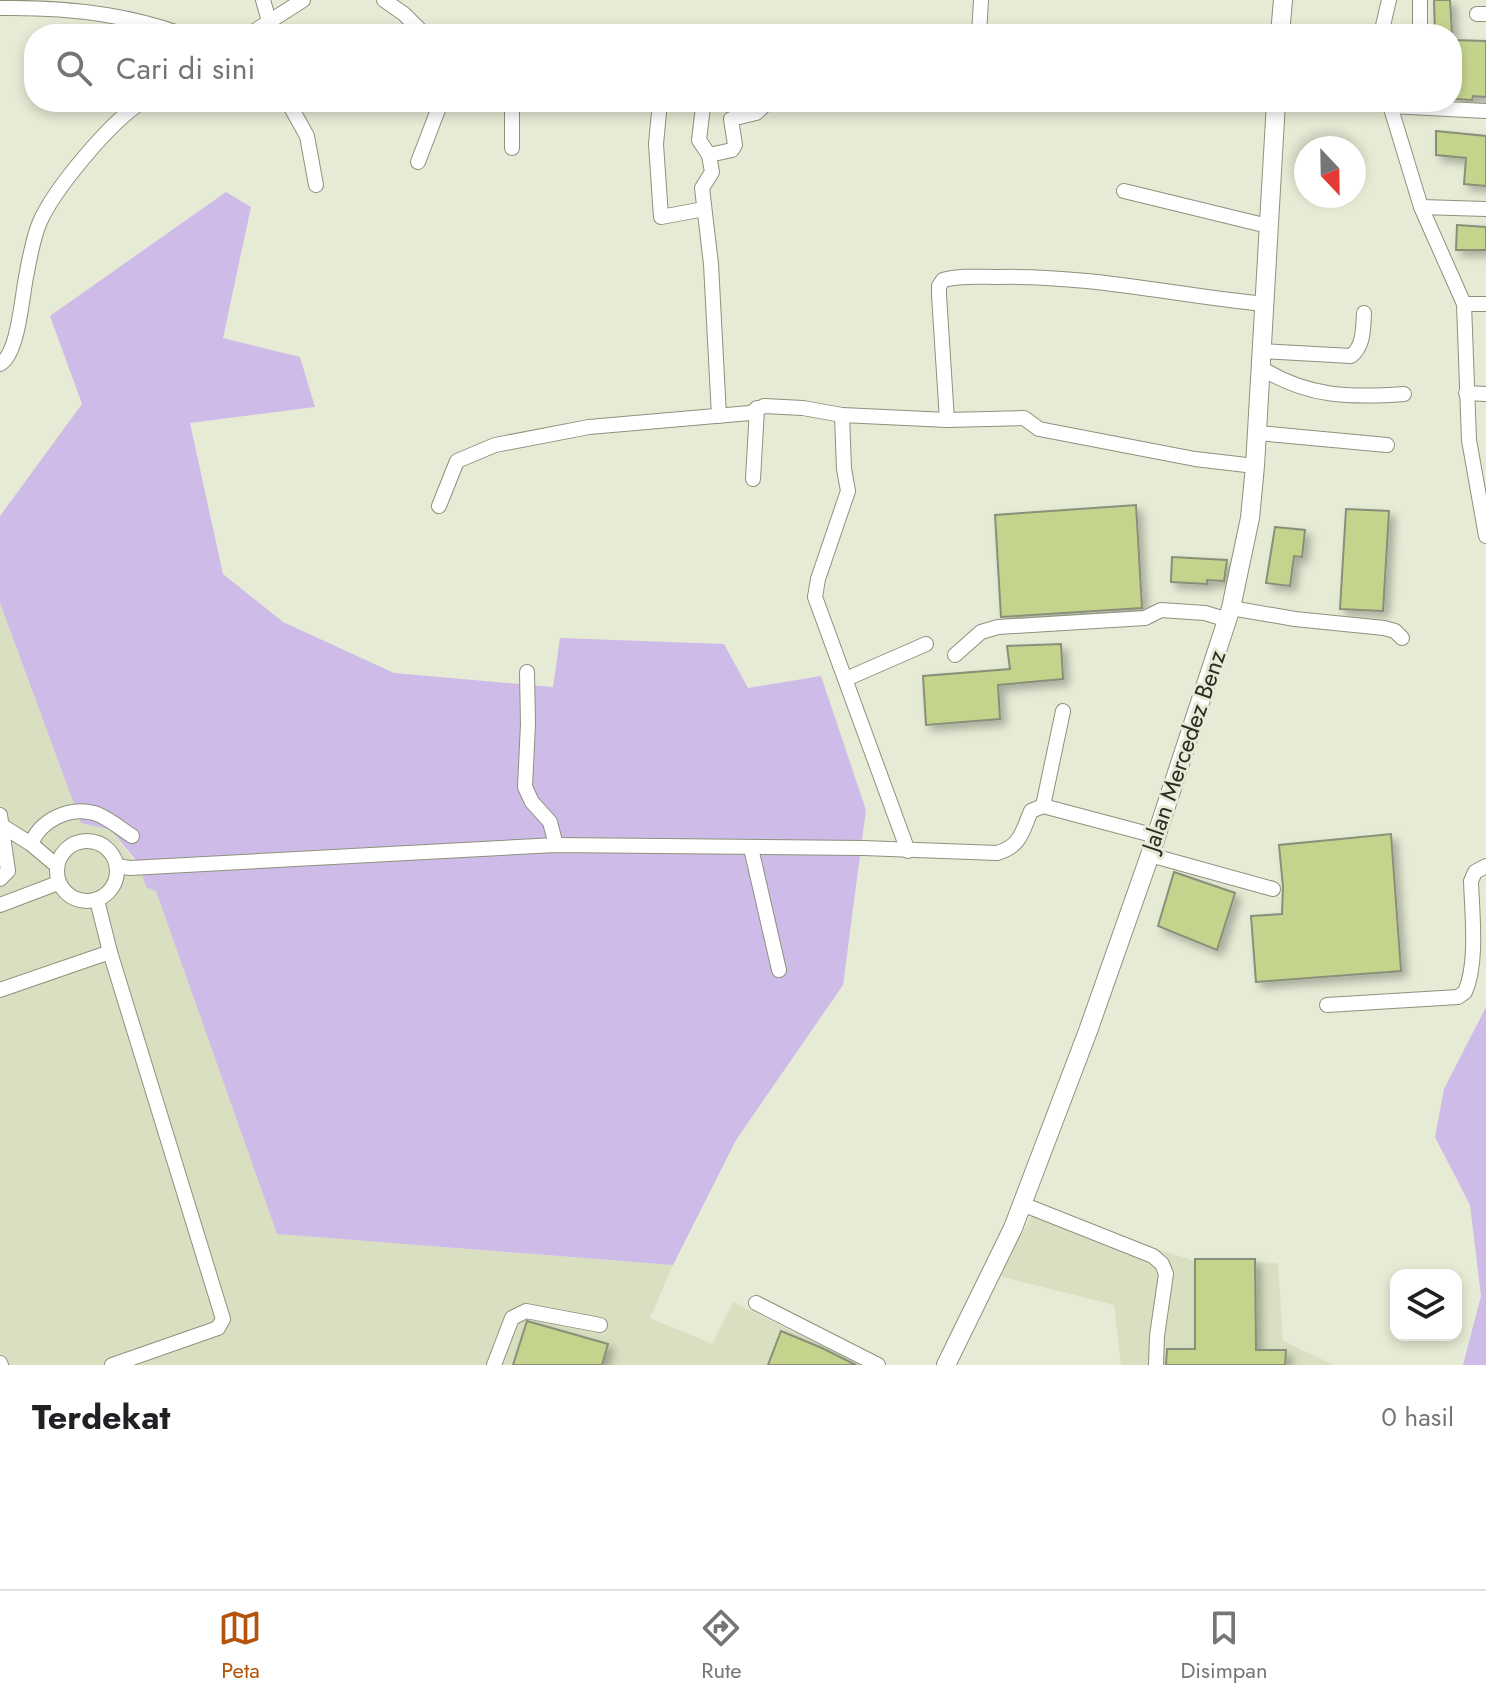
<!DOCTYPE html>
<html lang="id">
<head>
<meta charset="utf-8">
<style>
	body { margin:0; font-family:Jost,sans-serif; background:#f6f6f6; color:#202124 }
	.controls { position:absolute; right:24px; bottom:24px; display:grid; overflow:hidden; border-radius:16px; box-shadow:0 4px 12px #0003 }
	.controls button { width:72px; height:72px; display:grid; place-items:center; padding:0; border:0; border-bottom:2px solid #e0e0e0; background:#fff; color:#202124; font:40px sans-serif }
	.compass { position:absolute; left:1294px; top:136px; width:72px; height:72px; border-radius:50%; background:#fff; box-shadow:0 4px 12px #0003; rotate:158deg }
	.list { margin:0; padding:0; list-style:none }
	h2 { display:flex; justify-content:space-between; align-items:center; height:104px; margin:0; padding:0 32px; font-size:34px }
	h2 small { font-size:26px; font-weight:400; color:#757577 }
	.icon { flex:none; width:44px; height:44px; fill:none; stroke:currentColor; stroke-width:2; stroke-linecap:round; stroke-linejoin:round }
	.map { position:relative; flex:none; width:1486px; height:1365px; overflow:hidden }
	.search { position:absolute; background:#fff; box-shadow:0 4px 12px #0003; left:24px; right:24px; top:24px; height:88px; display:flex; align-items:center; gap:20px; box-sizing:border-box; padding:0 28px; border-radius:32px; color:#757577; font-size:30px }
	.sheet { height:224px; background:#fff }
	nav { display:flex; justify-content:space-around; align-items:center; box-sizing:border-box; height:112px; border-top:2px solid #e0e0e0; background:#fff; font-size:22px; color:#757577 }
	nav a { display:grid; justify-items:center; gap:4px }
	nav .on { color:#b45309 }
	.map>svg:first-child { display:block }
</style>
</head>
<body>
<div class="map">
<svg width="1486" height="1365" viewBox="0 0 1486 1365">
	<defs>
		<filter id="shadow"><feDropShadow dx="5.5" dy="5.5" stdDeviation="4" flood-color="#0004"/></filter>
	</defs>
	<rect width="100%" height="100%" fill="#e6ebd5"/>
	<!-- built -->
	<g fill="#d9e0c2">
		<polygon points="0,603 81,823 111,830 156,890 277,1234 673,1265 650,1318 712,1344 733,1302 862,1365 0,1365"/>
		<polygon points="1034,1211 1195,1261 1278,1263 1283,1341 1334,1365 1121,1365 1114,1305 999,1276"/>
	</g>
	<!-- green -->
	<g fill="#cfbbe7">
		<polygon points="226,192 251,207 223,338 300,357 315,407 190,423 223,574 283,622 394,673 553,687 560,638 724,644 748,688 821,676 866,810 843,985 736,1140 673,1265 277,1234 156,891 146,887 139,864 111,830 81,823 0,603 0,516 82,404 50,316"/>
		<polygon points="1486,1007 1486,1365 1463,1365 1481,1296 1470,1205 1435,1137 1444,1089"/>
	</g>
	<!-- building -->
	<g fill="#c5d48d" stroke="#8a8f7a" stroke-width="2" filter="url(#shadow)">
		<polygon points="1434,0 1450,0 1452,34 1435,34"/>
		<polygon points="1452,40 1486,41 1486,97 1473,96 1472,100 1455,99 1457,74 1452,74"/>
		<polygon points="1436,131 1486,136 1486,186 1464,184 1466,158 1436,155"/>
		<polygon points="1457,225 1486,227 1486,250 1456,250"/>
		<polygon points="1136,505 1142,608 1001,617 995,515"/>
		<polygon points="1346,509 1389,511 1383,611 1340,609"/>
		<polygon points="1275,527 1305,530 1302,557 1294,556 1290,586 1266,583"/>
		<polygon points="1172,557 1227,560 1224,581 1207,580 1207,584 1171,582"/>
		<polygon points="1061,644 1063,679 998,685 1000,719 926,725 923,676 1010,669 1007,646"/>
		<polygon points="1391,834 1401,971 1256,982 1251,916 1282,914 1283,887 1279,845"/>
		<polygon points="1174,872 1235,893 1217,950 1158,926"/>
		<polygon points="1195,1259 1255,1259 1256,1350 1286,1350 1285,1365 1166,1365 1167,1349 1195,1349"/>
		<polygon points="527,1321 608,1344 602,1365 513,1365"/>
		<polygon points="781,1331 822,1348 856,1365 768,1365"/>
	</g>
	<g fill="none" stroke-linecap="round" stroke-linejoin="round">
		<defs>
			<g id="minor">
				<polyline points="263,0 269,21"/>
				<polyline points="384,0 404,14 424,34"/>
				<polyline points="1420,0 1420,34"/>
				<path d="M0,8c60,-1 124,5 181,26"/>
				<polyline points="1477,14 1486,14"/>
				<polyline points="250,34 303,0"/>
				<polyline points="943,34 953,34"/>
				<polyline points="979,34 981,0"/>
				<polyline points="1103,34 1224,34"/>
				<polyline points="1381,34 1389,0"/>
				<polyline points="288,102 307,136 316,185"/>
				<polyline points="512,102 512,148"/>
				<polyline points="660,102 656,144 661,217 704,209"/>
				<polyline points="1389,102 1421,207 1464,304 1469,440 1486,536"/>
				<polyline points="1390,106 1486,111"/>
				<polyline points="703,107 699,140 709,155"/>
				<polyline points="418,162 441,102"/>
				<polyline points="1124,191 1268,226"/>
				<polyline points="1421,207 1486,209"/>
				<polyline points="1464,304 1486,304"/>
				<path d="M1261,351l90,5c13,-10 12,-27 13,-43"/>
				<path d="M0,364c19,-10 22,-71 27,-92 3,-16 6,-33 12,-48 14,-34 72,-103 103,-122"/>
				<path d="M1261,368c47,29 88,30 143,26"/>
				<polyline points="1466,393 1486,394"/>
				<polyline points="842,415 844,469 848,491 818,579 815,597 908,851"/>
				<polyline points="719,416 711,264 702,188 712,172 709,155 732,150 735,145 731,119 756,113 768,102"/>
				<path d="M947,420l-8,-125v-9l4,-6c17,-5 38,-3 56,-3 90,-2 175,18 265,27"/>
				<polyline points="1258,433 1387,445"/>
				<polyline points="753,479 757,408"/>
				<polyline points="439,506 457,461 495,445 589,427 750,413 764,406 803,408 842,415 947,420 1024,418 1039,429 1195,459 1255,466"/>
				<polyline points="1231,608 1295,619 1384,628 1395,631 1402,638"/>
				<polyline points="955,655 981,632 998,627 1145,618 1161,610 1205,613 1228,620"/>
				<polyline points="527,672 528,724 525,787 532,802 550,822 556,845"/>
				<polyline points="846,679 926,644"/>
				<polyline points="1043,806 1063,711"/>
				<polyline points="0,815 8,871 0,879"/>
				<polyline points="4,827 31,844 56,865"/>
				<circle cx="87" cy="871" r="30"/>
				<path d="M31,844c9,-23 37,-38 63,-31 12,3 27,16 38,23"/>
				<polyline points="751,848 779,970"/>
				<polyline points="1150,855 1273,889"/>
				<path d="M117,866l13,2 426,-23 307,3 134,5c24,-7 25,-21 34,-42l12,-5 113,30"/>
				<polyline points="97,900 110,952 223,1319 218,1328 112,1365"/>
				<polyline points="0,905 58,883"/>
				<polyline points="0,990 110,952"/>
				<path d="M1327,1005l131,-8 7,-5c13,-29 7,-79 6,-111l4,-9 11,-6"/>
				<polyline points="1022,1204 1153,1256 1162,1264 1166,1274 1157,1336 1156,1365"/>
				<polyline points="756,1303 878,1365"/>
				<polyline points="0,1363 1,1365"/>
				<polyline points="494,1365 512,1318 526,1311 600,1325"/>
			</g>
			<g id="major">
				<polyline points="1280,34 1283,0"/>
				<polyline points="946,1365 1013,1228 1088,1031 1150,855 1231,608 1250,518 1255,466 1276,102"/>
			</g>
		</defs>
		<!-- minor casing -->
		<use href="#minor" stroke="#8d927d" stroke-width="16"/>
		<!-- major casing -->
		<use href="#major" stroke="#8d927d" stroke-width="20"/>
		<!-- minor -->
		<use href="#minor" stroke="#fff" stroke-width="14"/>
		<!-- major -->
		<use href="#major" stroke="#fff" stroke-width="18"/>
	</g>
	<g text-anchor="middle" stroke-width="6" stroke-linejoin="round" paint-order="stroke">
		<!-- street labels -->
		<g font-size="24" fill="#2a2c24" stroke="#e6ebd5">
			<text transform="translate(1184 751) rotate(-71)" y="8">Jalan Mercedez Benz</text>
		</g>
	</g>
</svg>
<div class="controls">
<button><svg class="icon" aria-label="layers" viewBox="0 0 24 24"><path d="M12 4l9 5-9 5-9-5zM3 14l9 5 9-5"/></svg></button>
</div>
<svg class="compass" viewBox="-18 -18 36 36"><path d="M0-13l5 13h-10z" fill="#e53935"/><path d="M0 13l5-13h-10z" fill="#757577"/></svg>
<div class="search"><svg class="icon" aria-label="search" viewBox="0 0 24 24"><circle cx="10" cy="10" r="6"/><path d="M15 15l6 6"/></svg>Cari di sini</div>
</div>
<section class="sheet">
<h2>Terdekat<small>0 hasil</small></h2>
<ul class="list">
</ul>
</section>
<nav>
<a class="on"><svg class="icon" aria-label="map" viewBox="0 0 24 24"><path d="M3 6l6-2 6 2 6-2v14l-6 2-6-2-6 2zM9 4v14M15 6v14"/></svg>Peta</a>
<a><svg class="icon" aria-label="directions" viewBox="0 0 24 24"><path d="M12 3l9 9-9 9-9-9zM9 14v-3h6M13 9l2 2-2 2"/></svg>Rute</a>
<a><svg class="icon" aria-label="saved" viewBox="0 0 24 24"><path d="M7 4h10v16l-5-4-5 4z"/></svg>Disimpan</a>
</nav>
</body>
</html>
